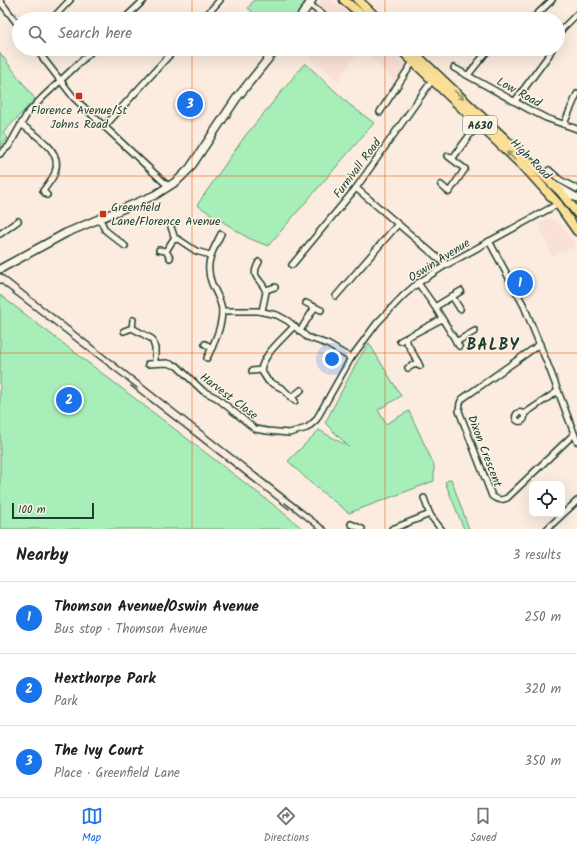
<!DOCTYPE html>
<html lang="en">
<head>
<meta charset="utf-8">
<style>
	body { margin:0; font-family:Kalam,sans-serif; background:#f6f6f6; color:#202124 }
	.controls { position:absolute; right:12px; bottom:12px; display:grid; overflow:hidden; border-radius:8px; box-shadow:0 4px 16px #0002 }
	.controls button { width:36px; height:36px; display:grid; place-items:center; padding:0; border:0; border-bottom:1px solid #e0e0e0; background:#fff; color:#202124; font:20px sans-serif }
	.scale { position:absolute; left:12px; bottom:10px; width:82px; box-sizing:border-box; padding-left:4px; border:2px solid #1f3d34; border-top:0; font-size:11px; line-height:14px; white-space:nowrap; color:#1f3d34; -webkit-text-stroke:3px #fcf5e5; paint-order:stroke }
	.you { position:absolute; left:332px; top:359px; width:14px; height:14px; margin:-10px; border:3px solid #fff; border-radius:50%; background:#1a73e8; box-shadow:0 0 0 6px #1a73e833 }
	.badge { display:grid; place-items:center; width:26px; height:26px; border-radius:50%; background:#1a73e8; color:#fff; font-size:13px; font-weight:700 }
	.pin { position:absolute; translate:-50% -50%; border:2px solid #fff; box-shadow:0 1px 4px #0006 }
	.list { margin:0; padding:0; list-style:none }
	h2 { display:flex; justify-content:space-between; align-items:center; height:52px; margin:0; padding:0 16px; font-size:17px }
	h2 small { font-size:13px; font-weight:400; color:#757577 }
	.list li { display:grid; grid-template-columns:26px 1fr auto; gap:12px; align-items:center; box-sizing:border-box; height:72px; padding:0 16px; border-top:1px solid #e0e0e0 }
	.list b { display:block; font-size:15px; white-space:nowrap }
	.list p { margin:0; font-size:13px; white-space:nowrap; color:#757577 }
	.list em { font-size:13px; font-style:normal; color:#757577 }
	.icon { flex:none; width:22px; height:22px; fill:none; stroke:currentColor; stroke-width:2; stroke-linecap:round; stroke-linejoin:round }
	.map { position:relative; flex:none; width:577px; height:529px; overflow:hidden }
	.search { position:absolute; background:#fff; box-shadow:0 4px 16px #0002; left:12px; right:12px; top:12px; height:44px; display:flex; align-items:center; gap:10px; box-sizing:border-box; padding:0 14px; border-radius:22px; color:#757577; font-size:15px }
	.sheet { height:268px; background:#fff }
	nav { display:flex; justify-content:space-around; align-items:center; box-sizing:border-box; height:56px; border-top:1px solid #e0e0e0; background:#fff; font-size:11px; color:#757577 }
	nav a { display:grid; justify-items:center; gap:2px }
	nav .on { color:#1a73e8 }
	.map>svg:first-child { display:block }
</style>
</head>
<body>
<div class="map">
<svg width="577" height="529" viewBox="0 0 577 529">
	<rect width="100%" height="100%" fill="#fbecdf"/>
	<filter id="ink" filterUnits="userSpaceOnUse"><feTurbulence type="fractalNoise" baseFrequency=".025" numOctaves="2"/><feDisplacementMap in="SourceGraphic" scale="8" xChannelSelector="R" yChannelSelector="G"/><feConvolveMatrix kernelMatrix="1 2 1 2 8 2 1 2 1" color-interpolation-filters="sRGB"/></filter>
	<g filter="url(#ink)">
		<!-- built -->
		<g fill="#fae1d8">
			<polygon points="321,0 332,0 355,19 306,19"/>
			<polygon points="300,49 360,49 338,81"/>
			<polygon points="363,49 388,49 407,67 397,84"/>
			<polygon points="549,218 562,225 576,246 552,256 538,224"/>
		</g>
		<!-- green -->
		<g fill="#a8eeb9" stroke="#649676">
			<polygon points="254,0 306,0 294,19 260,19 248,8"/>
			<polygon points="0,53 35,99 3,133 8,138 0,148"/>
			<polygon points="305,63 350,105 374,123 268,246 248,238 197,205 245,136"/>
			<polygon points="0,295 275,506 303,529 0,529"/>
			<polygon points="369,343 401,396 378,410 386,424 409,411 434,465 434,481 349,513 312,484 288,461 319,430 349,447 325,423 358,360"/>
			<polygon points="451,479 469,529 464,529 445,482"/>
		</g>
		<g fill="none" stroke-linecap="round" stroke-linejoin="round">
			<defs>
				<g id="minor">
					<polyline points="0,1 19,26"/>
					<polyline points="309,4 328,19"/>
					<polyline points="52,19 70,0"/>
					<polyline points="124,19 144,0"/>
					<polyline points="203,19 220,0"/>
					<polyline points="532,19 552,0"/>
					<polyline points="558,36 562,29 577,14"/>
					<polyline points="36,49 74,98 169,187"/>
					<polyline points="454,68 530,110 546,118 577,129"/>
					<polyline points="468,75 489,49"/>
					<polyline points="515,101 549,55 552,49"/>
					<polyline points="380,112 413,62"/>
					<path d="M21,124c15,12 42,26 34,48 -2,7 -8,13 -12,19l4,4"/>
					<polyline points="564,124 577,94"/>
					<polyline points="104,127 175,49"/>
					<polyline points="0,154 9,146 27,114 42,98 94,49"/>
					<polyline points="452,159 478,124"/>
					<polyline points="549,170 560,180 577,189"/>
					<polyline points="441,185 449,192 465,169 448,156"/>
					<polyline points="356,188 446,265"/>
					<polyline points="100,219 105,230 125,246"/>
					<polyline points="171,227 175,239"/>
					<polyline points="0,234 18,221"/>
					<polyline points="489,241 524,306 550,370 577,441"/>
					<polyline points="159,250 166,251 170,258"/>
					<polyline points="166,251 173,240 178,239 196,251 210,255"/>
					<path d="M259,262c-10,17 3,16 7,30l-4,19"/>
					<polyline points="292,265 356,188 433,79"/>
					<polyline points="418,283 435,307 459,346"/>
					<polyline points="266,290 275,287"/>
					<polyline points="336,296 398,224"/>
					<polyline points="452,296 460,309"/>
					<polyline points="306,303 321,310"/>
					<polyline points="435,307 461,291"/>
					<polyline points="222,311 258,311 277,315 288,321 307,337 327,344 351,358"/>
					<path d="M294,326c-11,13 -30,27 -33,44l7,11 15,8 12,12"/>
					<polyline points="132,328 152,339 155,348 155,363"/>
					<polyline points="124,331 132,328 133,320"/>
					<polyline points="300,331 315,307"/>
					<polyline points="405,339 420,366"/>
					<polyline points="400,341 442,319"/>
					<polyline points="456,342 475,331"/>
					<polyline points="205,344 212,348"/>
					<path d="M540,344l-78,55 -2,4 -1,8 33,85c5,4 9,5 15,2l67,-64"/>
					<path d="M207,358c7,-15 15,-30 15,-48 -1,-10 -6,-17 -10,-26 -8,-20 0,-32 9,-50"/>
					<polyline points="148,364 167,363 177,366 203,391 217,398 255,429 267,431 289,433 307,428 316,420 351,358 377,323 404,295 418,283 446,265 558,204"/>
					<polyline points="408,368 418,362"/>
					<polyline points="252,371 261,370"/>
					<polyline points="291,398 301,390"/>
					<circle cx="520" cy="417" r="4.5"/>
					<polyline points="524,414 558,391"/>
					<polyline points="424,498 430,515 441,529"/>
					<polyline points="351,524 362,529"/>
					<polyline points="392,529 430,514"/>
					<polyline points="547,529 577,501"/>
				</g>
				<g id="tertiary">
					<polyline points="299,19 312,0"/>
					<polyline points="558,187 577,198"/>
					<polyline points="0,269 66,233 155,195 177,181 190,168 236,99 276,49"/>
				</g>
				<g id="primary">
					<polyline points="344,0 367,19"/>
					<polyline points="358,0 378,19"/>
					<polyline points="400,49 529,172 558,204 577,231"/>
					<polyline points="410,49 561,192 577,213"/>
				</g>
			</defs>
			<!-- minor casing -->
			<use href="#minor" stroke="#1f3d34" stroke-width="8"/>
			<!-- tertiary casing -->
			<use href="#tertiary" stroke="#1f3d34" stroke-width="10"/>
			<!-- primary casing -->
			<use href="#primary" stroke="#1f3d34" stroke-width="11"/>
			<!-- minor -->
			<use href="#minor" stroke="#fcf5e5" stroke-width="5"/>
			<!-- tertiary -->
			<use href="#tertiary" stroke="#fcf5e5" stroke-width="7"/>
			<!-- primary -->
			<use href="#primary" stroke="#fbdf96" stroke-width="8"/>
			<!-- rail -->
			<g stroke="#1f3d34" stroke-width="1.5">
				<polyline points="0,273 327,529"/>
				<polyline points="0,283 137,388"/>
				<polyline points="131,386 289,509"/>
				<polyline points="285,503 318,529"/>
			</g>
		</g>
		<!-- one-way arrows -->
		<defs><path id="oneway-shaft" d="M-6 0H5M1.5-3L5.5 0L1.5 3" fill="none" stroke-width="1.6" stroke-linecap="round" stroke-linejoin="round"/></defs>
		<g stroke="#8d8e65">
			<use href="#oneway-shaft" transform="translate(459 95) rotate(43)"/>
			<use href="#oneway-shaft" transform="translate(511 156) rotate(-137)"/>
		</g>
	</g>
	<!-- grid -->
	<path fill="none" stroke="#e8590c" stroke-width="1" stroke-opacity="0.55" d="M192,0v19M385,0v19M192,49v480M385,49v480M0,176h577M0,353h577"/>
	<!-- markers -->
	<g fill="#c8321e" stroke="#fcf5e5" stroke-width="1.5">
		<rect x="75" y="92" width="8" height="8" rx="2"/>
		<rect x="99" y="210" width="8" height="8" rx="2"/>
	</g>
	<g text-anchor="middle" stroke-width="3" stroke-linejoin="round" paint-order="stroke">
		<!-- shield labels -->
		<rect fill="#fcf5e5" stroke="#617469" stroke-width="1" x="463" y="116" width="34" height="18" rx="3"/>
		<g font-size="11" font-weight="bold" fill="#1f3d34">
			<text x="480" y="129">A630</text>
		</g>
		<!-- street labels -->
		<g font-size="12" fill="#1f3d34" stroke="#fcf5e5">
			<text transform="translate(519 92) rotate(29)" y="4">Low Road</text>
			<text transform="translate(531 159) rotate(45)" y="4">High Road</text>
			<text transform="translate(357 168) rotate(-53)" y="4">Furnivall Road</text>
			<text transform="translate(439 260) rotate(-32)" y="4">Oswin Avenue</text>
			<text transform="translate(229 396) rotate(37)" y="4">Harvest Close</text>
			<text transform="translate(485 451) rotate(69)" y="4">Dixon Crescent</text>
		</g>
		<!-- poi labels -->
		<g font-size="12" fill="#1f3d34" stroke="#fcf5e5">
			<text x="79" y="114">Florence Avenue/St<tspan x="79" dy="14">Johns Road</tspan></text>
			<text x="111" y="211" text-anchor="start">Greenfield<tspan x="111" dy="14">Lane/Florence Avenue</tspan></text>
		</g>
		<!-- district labels -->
		<g font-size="16" font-weight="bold" letter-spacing="1" fill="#1f3d34" stroke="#fcf5e5">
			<text x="493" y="350">BALBY</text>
		</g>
	</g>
</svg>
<div class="controls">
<button><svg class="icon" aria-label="locate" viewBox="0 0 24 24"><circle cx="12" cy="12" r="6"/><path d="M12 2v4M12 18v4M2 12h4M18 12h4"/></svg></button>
</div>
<div class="scale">100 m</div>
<div class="you"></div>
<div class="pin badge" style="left:520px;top:283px">1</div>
<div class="pin badge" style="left:69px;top:400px">2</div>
<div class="pin badge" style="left:190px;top:104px">3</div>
<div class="search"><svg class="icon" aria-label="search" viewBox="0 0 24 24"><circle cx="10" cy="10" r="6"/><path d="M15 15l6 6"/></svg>Search here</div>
</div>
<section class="sheet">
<h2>Nearby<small>3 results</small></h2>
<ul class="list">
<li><span class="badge">1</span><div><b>Thomson Avenue/Oswin Avenue</b><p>Bus stop · Thomson Avenue</p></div><em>250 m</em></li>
<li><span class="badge">2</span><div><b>Hexthorpe Park</b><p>Park</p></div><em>320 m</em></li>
<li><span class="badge">3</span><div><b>The Ivy Court</b><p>Place · Greenfield Lane</p></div><em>350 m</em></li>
</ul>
</section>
<nav>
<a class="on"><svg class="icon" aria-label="map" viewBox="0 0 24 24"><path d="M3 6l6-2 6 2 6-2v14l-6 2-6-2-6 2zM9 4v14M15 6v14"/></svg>Map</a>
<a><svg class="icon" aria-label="directions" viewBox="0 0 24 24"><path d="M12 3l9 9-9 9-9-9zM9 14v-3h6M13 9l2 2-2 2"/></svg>Directions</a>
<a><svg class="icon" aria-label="saved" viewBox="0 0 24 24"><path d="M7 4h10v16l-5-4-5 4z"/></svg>Saved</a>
</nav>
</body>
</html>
